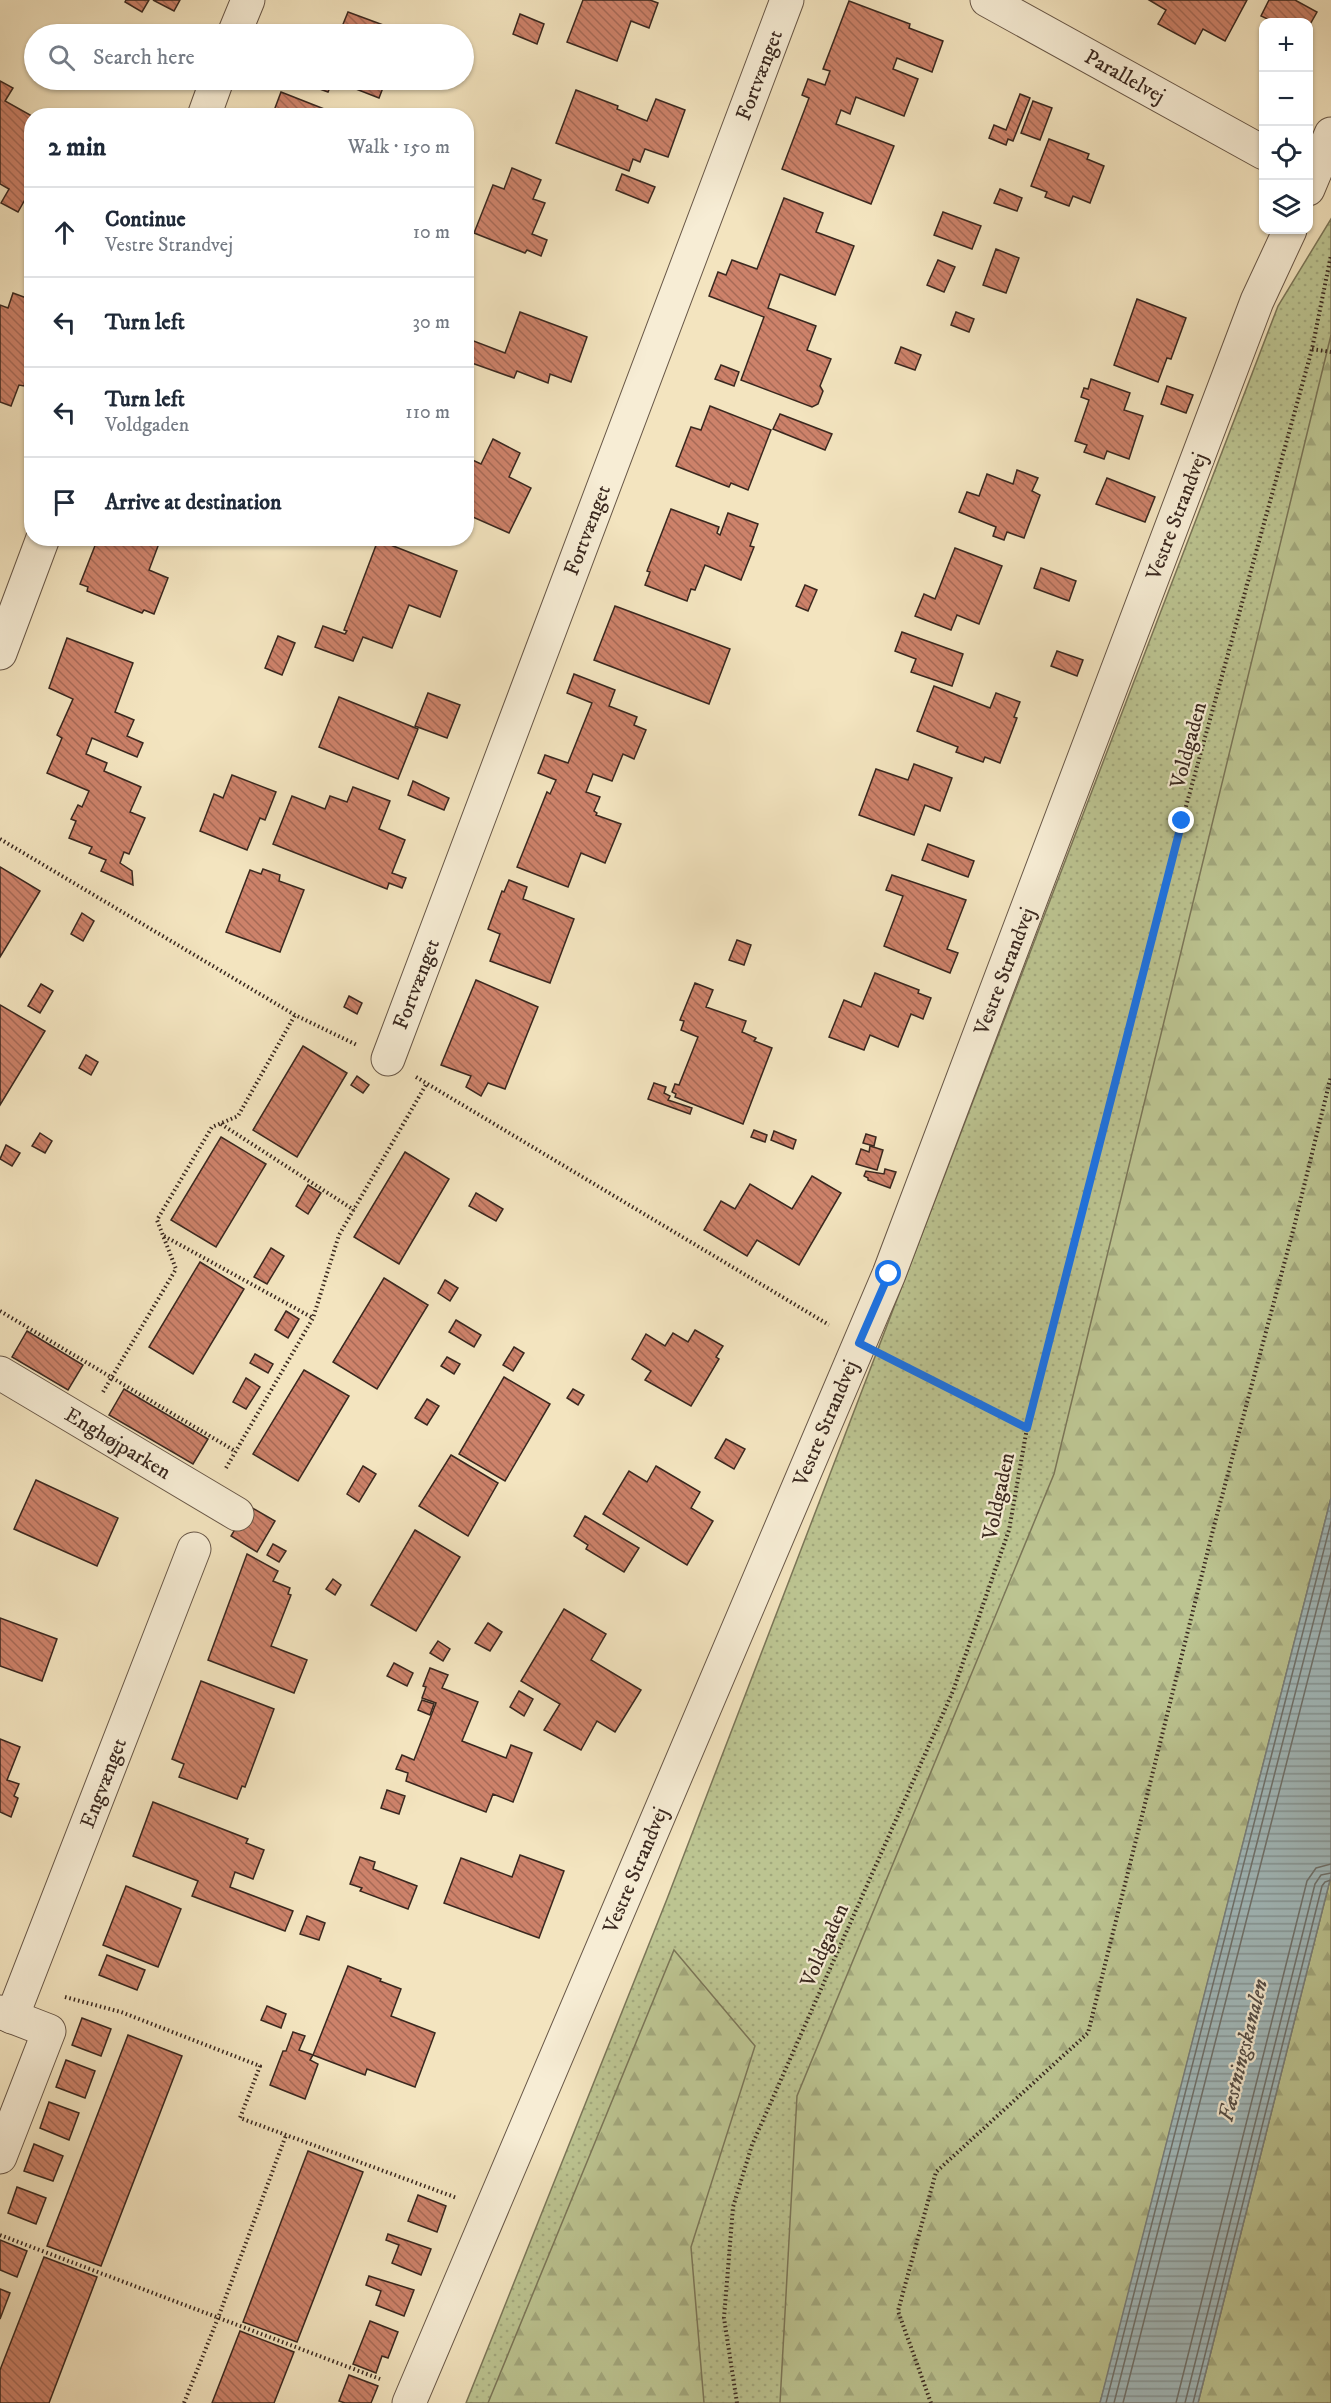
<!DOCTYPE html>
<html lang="en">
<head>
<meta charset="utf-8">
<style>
	body { margin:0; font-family:"IM FELL DW Pica",serif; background:#f6f6f7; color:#1f2937 }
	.controls { position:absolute; right:18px; top:18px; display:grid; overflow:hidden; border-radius:12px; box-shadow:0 2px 4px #0004 }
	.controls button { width:54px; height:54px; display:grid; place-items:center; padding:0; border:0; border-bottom:2px solid #e0e1e3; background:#fff; color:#1f2937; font:30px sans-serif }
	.stop { position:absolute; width:18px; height:18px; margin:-14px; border:4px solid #1a73e8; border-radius:50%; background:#fff }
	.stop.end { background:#1a73e8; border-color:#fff; box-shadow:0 2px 6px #0008 }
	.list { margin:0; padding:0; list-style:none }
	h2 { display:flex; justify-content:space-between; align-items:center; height:78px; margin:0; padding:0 24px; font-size:26px }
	h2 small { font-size:20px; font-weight:400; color:#747a83 }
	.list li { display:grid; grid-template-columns:39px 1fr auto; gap:18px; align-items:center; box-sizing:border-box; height:90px; padding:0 24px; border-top:2px solid #e0e1e3 }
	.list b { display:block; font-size:22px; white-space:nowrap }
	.list p { margin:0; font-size:20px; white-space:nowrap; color:#747a83 }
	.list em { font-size:20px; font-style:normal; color:#747a83 }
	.icon { flex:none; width:33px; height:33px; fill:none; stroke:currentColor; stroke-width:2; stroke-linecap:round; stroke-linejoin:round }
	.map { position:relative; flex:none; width:1331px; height:2403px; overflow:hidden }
	.search { position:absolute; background:#fff; box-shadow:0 2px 4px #0004; left:24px; top:24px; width:450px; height:66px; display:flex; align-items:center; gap:15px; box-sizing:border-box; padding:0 21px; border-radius:33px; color:#747a83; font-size:22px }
	.panel { position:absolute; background:#fff; box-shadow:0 2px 4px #0004; left:24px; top:108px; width:450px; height:438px; border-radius:24px }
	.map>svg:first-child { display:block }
</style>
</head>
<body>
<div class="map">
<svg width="1331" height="2403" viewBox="0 0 1331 2403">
	<defs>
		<pattern id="green-dots" width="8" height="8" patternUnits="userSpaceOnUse" patternTransform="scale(1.5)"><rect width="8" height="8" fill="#bcc491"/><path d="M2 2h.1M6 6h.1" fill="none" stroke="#a2a87d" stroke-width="1.8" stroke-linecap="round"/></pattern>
		<pattern id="forest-firs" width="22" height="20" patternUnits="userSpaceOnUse" patternTransform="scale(1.5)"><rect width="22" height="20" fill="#bcc491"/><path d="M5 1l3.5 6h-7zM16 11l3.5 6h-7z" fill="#a2a87d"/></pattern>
		<pattern id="water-rules" width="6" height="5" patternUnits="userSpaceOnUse" patternTransform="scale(1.5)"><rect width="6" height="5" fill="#a2bbbe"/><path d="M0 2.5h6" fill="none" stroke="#85989a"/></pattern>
		<pattern id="building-back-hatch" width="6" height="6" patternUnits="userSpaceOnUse" patternTransform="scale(1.5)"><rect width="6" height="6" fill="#cd826a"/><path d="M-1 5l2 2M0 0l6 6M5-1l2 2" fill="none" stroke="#a76a57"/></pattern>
	</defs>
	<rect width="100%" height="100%" fill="#f3e4bf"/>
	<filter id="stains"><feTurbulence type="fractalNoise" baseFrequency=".00333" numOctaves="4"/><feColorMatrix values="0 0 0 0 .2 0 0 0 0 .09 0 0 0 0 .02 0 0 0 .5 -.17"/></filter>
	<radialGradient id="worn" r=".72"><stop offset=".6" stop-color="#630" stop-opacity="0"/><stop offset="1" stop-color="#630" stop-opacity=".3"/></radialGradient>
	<!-- green -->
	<polygon fill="url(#green-dots)" stroke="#7b7658" stroke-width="1.5" points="1331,219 1331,2403 466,2403 667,1899 1278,306"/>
	<!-- forest -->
	<g fill="url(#forest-firs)" stroke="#7b7658" stroke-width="1.5">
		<polygon points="1331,335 1331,1498 1107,2378 1100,2403 780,2403 797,2096 1054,1474"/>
		<polygon points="1331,1876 1331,2403 1198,2403"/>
		<polygon points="674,1950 755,2046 691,2247 704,2403 488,2403"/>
	</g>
	<!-- water -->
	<polygon fill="url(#water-rules)" stroke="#78807e" stroke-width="1.5" points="1331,1498 1331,1876 1198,2403 1100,2403"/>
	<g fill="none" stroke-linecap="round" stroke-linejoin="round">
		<!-- shore -->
		<g stroke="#6e726e" stroke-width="1.5">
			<polyline points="1106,2403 1331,1522"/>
			<polyline points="1114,2403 1331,1553"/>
			<polyline points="1123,2403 1331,1589"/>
			<polyline points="1176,2403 1307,1881 1316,1868 1331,1864"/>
			<polyline points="1185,2403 1315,1884 1321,1875 1331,1873"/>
			<polyline points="1193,2403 1322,1886 1325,1882 1331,1880"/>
		</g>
	</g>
	<!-- building -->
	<g fill="url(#building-back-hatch)" stroke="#3a281f" stroke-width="1.5">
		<polygon points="126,0 149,0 142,12 125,2"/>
		<polygon points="153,0 180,0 174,11"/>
		<polygon points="583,0 650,0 658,3 649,28 631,21 617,61 567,42"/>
		<polygon points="1149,0 1247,0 1225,41 1203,29 1195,44 1158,24 1166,10"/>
		<polygon points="1269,0 1295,0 1317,12 1308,28 1308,22 1274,22 1261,16"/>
		<polygon points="849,1 910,24 909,28 943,41 932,72 897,58 893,69 918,79 904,116 856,97 850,114 841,110 836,124 894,146 871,204 782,169 809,98 802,95 808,79 825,85 830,71 823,69"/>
		<polygon points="348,12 394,29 392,34 339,34"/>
		<polygon points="520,14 544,24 537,44 513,34"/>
		<polygon points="295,80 374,80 384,85 379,98 333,80 328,92"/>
		<polygon points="0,81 13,88 5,101 32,116 27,127 32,130 32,187 18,212 1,203 9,189 0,184"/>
		<polygon points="576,90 618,106 617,109 647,121 656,99 685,110 668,157 645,149 640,162 633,159 629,171 556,143"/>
		<polygon points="281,92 342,116 272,116"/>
		<polygon points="1020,94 1030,98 1013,141 1008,139 1006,145 989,138 994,125 1006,130"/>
		<polygon points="1033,101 1052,108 1040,140 1021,133"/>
		<polygon points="1049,139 1089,154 1087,159 1104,166 1090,203 1073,196 1069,206 1045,197 1047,192 1031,186"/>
		<polygon points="512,168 541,180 533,199 545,203 532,234 547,240 541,256 527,250 525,253 474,233 493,185 504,189"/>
		<polygon points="622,174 655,187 648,203 616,190"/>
		<polygon points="1000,189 1022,198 1017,211 994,203"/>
		<polygon points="784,198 823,213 816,232 854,246 835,295 780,274 768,308 816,326 807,350 831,359 820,386 823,391 818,404 812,407 741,380 764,317 709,296 718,272 726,275 732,260 757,269"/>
		<polygon points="943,212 981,226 972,249 934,235"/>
		<polygon points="996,249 1019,258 1006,293 983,285"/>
		<polygon points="938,260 955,267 944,292 927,285"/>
		<polygon points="13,293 32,300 32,366 24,386 19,385 11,406 0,402 0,305 8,308"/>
		<polygon points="1137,299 1186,318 1171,359 1167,358 1158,382 1114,365"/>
		<polygon points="520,312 587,337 571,382 550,374 548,383 517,371 514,378 466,361 466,338 505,353"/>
		<polygon points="956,312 974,319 969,332 951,325"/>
		<polygon points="901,347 921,355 915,370 895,363"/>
		<polygon points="721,365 739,372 734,386 715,379"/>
		<polygon points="1091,379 1130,393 1124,410 1143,416 1129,459 1107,451 1104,459 1084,452 1087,445 1075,441 1089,400 1081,397 1084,388 1088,389"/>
		<polygon points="1167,386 1193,395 1186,413 1161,404"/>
		<polygon points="710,406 771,430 748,490 731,483 729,487 676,466 691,427 701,430"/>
		<polygon points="780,414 832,434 825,450 773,429"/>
		<polygon points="493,439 520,453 509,477 531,488 509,533 466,514 466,457 481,464"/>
		<polygon points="1017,470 1038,478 1032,491 1040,495 1024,538 1007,532 1004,540 993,536 996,527 959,512 967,492 979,496 987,474 1013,484"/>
		<polygon points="1107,478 1155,497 1145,522 1096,504"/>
		<polygon points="671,509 719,527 717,533 720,535 728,513 758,524 750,546 754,547 741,580 705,565 695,590 691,589 687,601 645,585 650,572 647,571"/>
		<polygon points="98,538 161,538 149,570 168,578 154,614 144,610 142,613 87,591 88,587 80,584"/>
		<polygon points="378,540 457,571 440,617 409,605 392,648 363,637 353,661 315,647 323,626 345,634 347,631 344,630"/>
		<polygon points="955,548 1002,566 979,624 957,615 951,630 915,616 924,594 935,599"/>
		<polygon points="1041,568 1076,581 1069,601 1034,588"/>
		<polygon points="805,585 817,590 808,611 796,606"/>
		<polygon points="615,606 730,649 709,704 594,660"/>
		<polygon points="902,632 963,654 952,686 911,672 916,659 895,651"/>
		<polygon points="278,636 295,643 282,675 265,668"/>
		<polygon points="67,638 133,663 115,712 134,720 127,736 143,743 137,757 92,738 86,754 107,763 104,771 141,787 130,812 145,818 129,854 124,852 120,863 132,871 133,885 101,871 106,860 89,853 92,847 69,838 76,821 71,819 78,805 82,807 89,791 47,773 62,738 57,735 73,699 49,688"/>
		<polygon points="1057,651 1083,660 1077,676 1051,666"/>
		<polygon points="574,674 615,690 609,706 637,717 634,725 646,730 634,759 623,754 612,781 593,774 586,792 600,797 594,811 597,813 596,815 621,824 605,863 581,853 568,887 517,867 547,792 550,794 556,780 538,773 545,755 568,763 592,703 567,693"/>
		<polygon points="934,686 990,708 996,693 1020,702 1014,717 1017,718 1000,763 985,757 983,762 956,752 958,747 917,731"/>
		<polygon points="428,693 460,705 447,738 415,726"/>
		<polygon points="339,697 418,729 398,779 319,747"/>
		<polygon points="914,764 952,778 940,811 925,805 914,835 859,815 876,769 908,780"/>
		<polygon points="232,775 276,792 265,820 260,818 247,850 200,831 214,794 223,798"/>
		<polygon points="413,781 449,798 444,810 408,795"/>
		<polygon points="353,787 390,801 379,829 405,840 392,873 406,878 402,888 389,883 387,889 273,844 292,796 325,809 330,796 347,802"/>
		<polygon points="928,844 974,861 968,877 922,860"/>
		<polygon points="0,867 40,891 0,957"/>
		<polygon points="263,869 280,875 279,881 304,890 280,952 226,932 250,870 261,874"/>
		<polygon points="892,875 966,900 947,949 958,953 950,973 884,946 903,896 886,890"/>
		<polygon points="509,880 527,887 523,899 574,919 550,983 490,961 500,934 488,929 502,891 504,892"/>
		<polygon points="82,913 94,921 83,941 71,934"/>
		<polygon points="737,940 751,945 744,965 729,960"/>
		<polygon points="875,973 919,990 918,993 931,998 923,1019 911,1014 898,1047 870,1035 864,1050 829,1037 844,1000 861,1007"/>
		<polygon points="476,980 538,1007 505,1089 488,1083 481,1096 466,1087 471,1076 441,1065"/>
		<polygon points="695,983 713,990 706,1007 746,1021 742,1032 756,1038 754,1041 772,1048 743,1124 675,1097 676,1094 672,1092 675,1084 679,1085 698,1037 681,1030 684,1021 680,1020"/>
		<polygon points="41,984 53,991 40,1013 28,1006"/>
		<polygon points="349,996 362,1003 357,1014 344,1007"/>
		<polygon points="0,1005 45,1031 0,1105"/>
		<polygon points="303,1046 347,1073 297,1157 253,1130"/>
		<polygon points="86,1055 98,1062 91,1075 79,1068"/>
		<polygon points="357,1076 369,1085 363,1093 351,1085"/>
		<polygon points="654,1083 666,1087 664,1093 670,1096 668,1100 692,1108 690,1114 648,1099"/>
		<polygon points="754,1130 767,1135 765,1142 751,1137"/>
		<polygon points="774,1131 796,1140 793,1149 771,1140"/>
		<polygon points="40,1133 52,1141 45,1153 32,1146"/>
		<polygon points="866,1134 876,1137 874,1146 863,1143"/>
		<polygon points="221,1137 266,1164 216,1247 171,1220"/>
		<polygon points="6,1145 20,1153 12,1166 0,1159"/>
		<polygon points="870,1146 883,1150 877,1170 856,1164 861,1149 869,1152"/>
		<polygon points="405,1152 449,1179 399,1264 354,1237"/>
		<polygon points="885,1169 896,1172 890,1188 868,1180 868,1178 864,1176 866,1171 884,1174"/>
		<polygon points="812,1176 841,1193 799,1265 757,1240 747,1256 704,1230 721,1201 735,1209 750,1184 792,1209"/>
		<polygon points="308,1185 321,1193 308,1214 296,1206"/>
		<polygon points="476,1193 503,1209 496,1221 469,1206"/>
		<polygon points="271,1248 284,1256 267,1284 254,1277"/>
		<polygon points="200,1262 244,1289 193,1374 149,1347"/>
		<polygon points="384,1278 428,1305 377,1389 333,1362"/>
		<polygon points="445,1280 458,1288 450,1301 438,1293"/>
		<polygon points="286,1311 299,1319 288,1338 275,1330"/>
		<polygon points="456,1320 481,1335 474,1347 449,1332"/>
		<polygon points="695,1330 723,1346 716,1357 719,1359 691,1406 645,1380 651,1371 632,1359 646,1334 665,1346 673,1333 688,1342"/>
		<polygon points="27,1331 83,1365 68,1390 12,1357"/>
		<polygon points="514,1347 524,1353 513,1371 503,1365"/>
		<polygon points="255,1354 273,1364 268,1373 250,1363"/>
		<polygon points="447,1357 460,1364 454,1374 441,1366"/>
		<polygon points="304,1370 349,1396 298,1481 253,1454"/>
		<polygon points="504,1377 550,1404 505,1481 459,1454"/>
		<polygon points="246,1378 260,1387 246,1409 233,1402"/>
		<polygon points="124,1389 208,1439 193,1464 109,1415"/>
		<polygon points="573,1389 584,1395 578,1405 567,1398"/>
		<polygon points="427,1399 439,1406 427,1425 415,1418"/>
		<polygon points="726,1439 745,1449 734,1469 715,1458"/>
		<polygon points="451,1455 498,1483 468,1536 419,1506"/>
		<polygon points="363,1466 376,1474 359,1502 347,1494"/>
		<polygon points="656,1466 700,1492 691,1508 713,1521 687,1565 603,1514 629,1471 647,1482"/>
		<polygon points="36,1480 118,1518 97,1566 14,1529"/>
		<polygon points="249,1506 275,1521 257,1552 231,1536"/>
		<polygon points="585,1516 639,1548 624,1572 586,1549 588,1545 574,1536"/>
		<polygon points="415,1530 460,1557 416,1631 371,1605"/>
		<polygon points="273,1544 286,1551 279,1562 267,1555"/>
		<polygon points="247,1554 278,1571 273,1581 290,1588 288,1594 291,1595 271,1646 307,1660 294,1693 208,1660"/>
		<polygon points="333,1579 341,1585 335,1595 326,1589"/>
		<polygon points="564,1609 606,1634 591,1660 641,1690 615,1732 597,1721 581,1750 544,1730 560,1704 521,1681"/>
		<polygon points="0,1618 57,1639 42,1681 0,1666"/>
		<polygon points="488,1623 502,1632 490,1651 475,1643"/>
		<polygon points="438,1641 450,1649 443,1661 430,1653"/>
		<polygon points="394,1663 413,1673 407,1686 387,1676"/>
		<polygon points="430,1668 448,1675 442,1688 478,1702 462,1741 506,1758 511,1745 532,1753 513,1802 493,1794 486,1812 406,1781 408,1773 396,1769 402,1755 414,1760 436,1703 422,1698 426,1687 423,1686"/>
		<polygon points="201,1681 274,1709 245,1787 242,1786 237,1799 179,1777 184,1764 172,1759"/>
		<polygon points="519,1691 533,1699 524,1716 510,1707"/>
		<polygon points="422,1700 434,1704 430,1715 418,1710"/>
		<polygon points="0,1739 20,1747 7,1780 19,1784 14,1796 18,1798 11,1817 0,1812"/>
		<polygon points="387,1790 405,1796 399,1814 381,1808"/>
		<polygon points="153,1802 248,1839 246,1843 264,1850 253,1879 235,1872 230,1887 293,1911 285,1931 192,1896 198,1881 133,1856"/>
		<polygon points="520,1855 564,1871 539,1938 444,1903 461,1858 512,1877"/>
		<polygon points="360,1857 375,1862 373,1869 417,1886 408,1909 360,1891 362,1888 350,1884"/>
		<polygon points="126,1886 181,1909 158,1967 103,1945"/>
		<polygon points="307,1916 325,1923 319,1940 300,1934"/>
		<polygon points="107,1955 145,1970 137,1990 99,1975"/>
		<polygon points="348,1966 381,1979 380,1981 401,1989 391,2016 435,2033 415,2087 367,2069 365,2075 313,2055"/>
		<polygon points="267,2006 286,2014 281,2028 261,2020"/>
		<polygon points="82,2018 111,2029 101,2056 72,2045"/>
		<polygon points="293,2032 305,2036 299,2050 313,2055 310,2060 318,2064 305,2099 270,2085 283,2051 286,2051"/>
		<polygon points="128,2035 182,2056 101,2266 47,2246"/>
		<polygon points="66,2060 95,2071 85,2098 56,2087"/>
		<polygon points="49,2102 79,2113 69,2140 40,2128"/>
		<polygon points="34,2144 63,2156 53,2181 24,2171"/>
		<polygon points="308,2151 363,2172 297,2342 243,2322"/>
		<polygon points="17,2187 46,2198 36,2224 8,2213"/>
		<polygon points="418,2195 446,2206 437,2232 408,2221"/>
		<polygon points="388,2234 431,2249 421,2275 392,2263 399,2245 386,2240"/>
		<polygon points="0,2240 27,2251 17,2277 0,2270"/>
		<polygon points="44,2257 97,2277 49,2403 0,2403 0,2370"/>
		<polygon points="369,2276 414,2290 404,2316 376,2305 381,2291 366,2285"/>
		<polygon points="0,2289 10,2293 0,2319"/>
		<polygon points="370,2321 398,2332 388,2358 382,2356 376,2373 353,2364"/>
		<polygon points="240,2331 294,2352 274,2403 212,2403"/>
		<polygon points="349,2375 378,2386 371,2403 345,2403 339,2401"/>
	</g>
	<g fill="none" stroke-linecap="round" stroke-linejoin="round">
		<defs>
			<g id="minor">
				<polyline points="987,0 1264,153"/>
				<polyline points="234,34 248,0"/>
				<polyline points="204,116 217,80"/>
				<polyline points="1308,189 1331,134"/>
				<polyline points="0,653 43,538"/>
				<polyline points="388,1059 787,0"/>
				<polyline points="0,1373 237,1514"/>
				<polyline points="0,2012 49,2031 0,2157"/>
				<polyline points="12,2017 194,1549"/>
				<polyline points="409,2403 889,1274 1257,301 1290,230"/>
			</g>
		</defs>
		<!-- minor casing -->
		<use href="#minor" stroke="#685747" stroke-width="35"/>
		<!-- path -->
		<g stroke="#3a281f" stroke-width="4" stroke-dasharray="1.5 3" stroke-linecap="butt">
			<polyline points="1312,349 1331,352"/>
			<polyline points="0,839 295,1015 357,1045"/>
			<polyline points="416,1077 829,1325"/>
			<polyline points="221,1124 354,1210"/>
			<polyline points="164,1236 313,1318"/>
			<polyline points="0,1311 235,1451"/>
			<polyline points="891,1359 1027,1428"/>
			<polyline points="103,1392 176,1269 157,1220 212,1127 238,1116 295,1015"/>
			<polyline points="226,1468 313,1318 339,1235 427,1083"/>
			<polyline points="65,1997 121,2012 260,2066 240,2118 457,2198"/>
			<polyline points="0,2235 380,2379"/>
			<polyline points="184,2403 218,2318 286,2135"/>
			<polyline points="737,2403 724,2318 733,2207 752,2145 953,1691 1009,1530 1027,1428 1182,821 1312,349 1331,255"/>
			<polyline points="931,2403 898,2311 936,2172 1088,2033 1214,1526 1294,1227 1331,1076"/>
		</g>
		<!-- minor -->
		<use href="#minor" stroke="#f7edd5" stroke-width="33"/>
	</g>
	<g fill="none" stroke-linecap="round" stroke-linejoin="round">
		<!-- route -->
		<polyline stroke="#1a73e8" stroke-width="8" points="889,1274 859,1343 1027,1428 1182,821"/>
	</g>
	<g text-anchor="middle" stroke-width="4.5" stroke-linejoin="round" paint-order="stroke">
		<!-- street labels -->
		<g font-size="21" fill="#3a281f" stroke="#f7edd5">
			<text transform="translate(759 75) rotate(-69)" y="7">Fortvænget</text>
			<text transform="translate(1125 76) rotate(29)" y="7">Parallelvej</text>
			<text transform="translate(1176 516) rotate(-69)" y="7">Vestre Strandvej</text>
			<text transform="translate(587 530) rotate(-69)" y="7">Fortvænget</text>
			<text transform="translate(1188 745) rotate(-75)" y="7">Voldgaden</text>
			<text transform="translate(1004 971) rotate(-69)" y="7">Vestre Strandvej</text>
			<text transform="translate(416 984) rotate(-69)" y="7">Fortvænget</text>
			<text transform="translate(825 1423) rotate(-67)" y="7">Vestre Strandvej</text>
			<text transform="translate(118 1443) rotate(31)" y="7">Enghøjparken</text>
			<text transform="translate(998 1496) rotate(-78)" y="7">Voldgaden</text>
			<text transform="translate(103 1783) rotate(-69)" y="7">Engvænget</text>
			<text transform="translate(635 1870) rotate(-67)" y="7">Vestre Strandvej</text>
			<text transform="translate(824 1945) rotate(-66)" y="7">Voldgaden</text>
		</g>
		<!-- water labels -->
		<g font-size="22" font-style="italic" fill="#544d47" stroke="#f7edd5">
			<text transform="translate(1242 2050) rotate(-76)" y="8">Fæstningskanalen</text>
		</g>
	</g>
	<rect width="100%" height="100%" filter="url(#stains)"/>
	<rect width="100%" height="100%" fill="url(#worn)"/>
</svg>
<div class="controls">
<button>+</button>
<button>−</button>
<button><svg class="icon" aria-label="locate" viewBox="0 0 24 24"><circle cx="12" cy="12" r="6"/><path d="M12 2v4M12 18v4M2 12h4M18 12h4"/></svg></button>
<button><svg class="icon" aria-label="layers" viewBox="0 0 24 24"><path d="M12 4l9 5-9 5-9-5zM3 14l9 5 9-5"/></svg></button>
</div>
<div class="stop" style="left:889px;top:1274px"></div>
<div class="stop end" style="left:1182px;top:821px"></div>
<div class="search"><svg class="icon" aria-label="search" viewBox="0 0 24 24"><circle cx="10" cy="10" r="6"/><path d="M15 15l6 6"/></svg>Search here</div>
<section class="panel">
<h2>2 min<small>Walk · 150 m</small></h2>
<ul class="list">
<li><svg class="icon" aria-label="ahead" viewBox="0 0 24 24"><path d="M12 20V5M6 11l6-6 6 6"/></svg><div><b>Continue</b><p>Vestre Strandvej</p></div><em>10 m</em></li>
<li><svg class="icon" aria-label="left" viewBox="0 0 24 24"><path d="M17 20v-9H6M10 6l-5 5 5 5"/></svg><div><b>Turn left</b></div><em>30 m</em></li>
<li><svg class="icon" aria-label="left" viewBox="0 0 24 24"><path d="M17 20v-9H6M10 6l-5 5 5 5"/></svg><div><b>Turn left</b><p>Voldgaden</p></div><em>110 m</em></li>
<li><svg class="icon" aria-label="arrive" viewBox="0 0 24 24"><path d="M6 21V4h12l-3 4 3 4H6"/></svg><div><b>Arrive at destination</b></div></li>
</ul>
</section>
</div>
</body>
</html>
